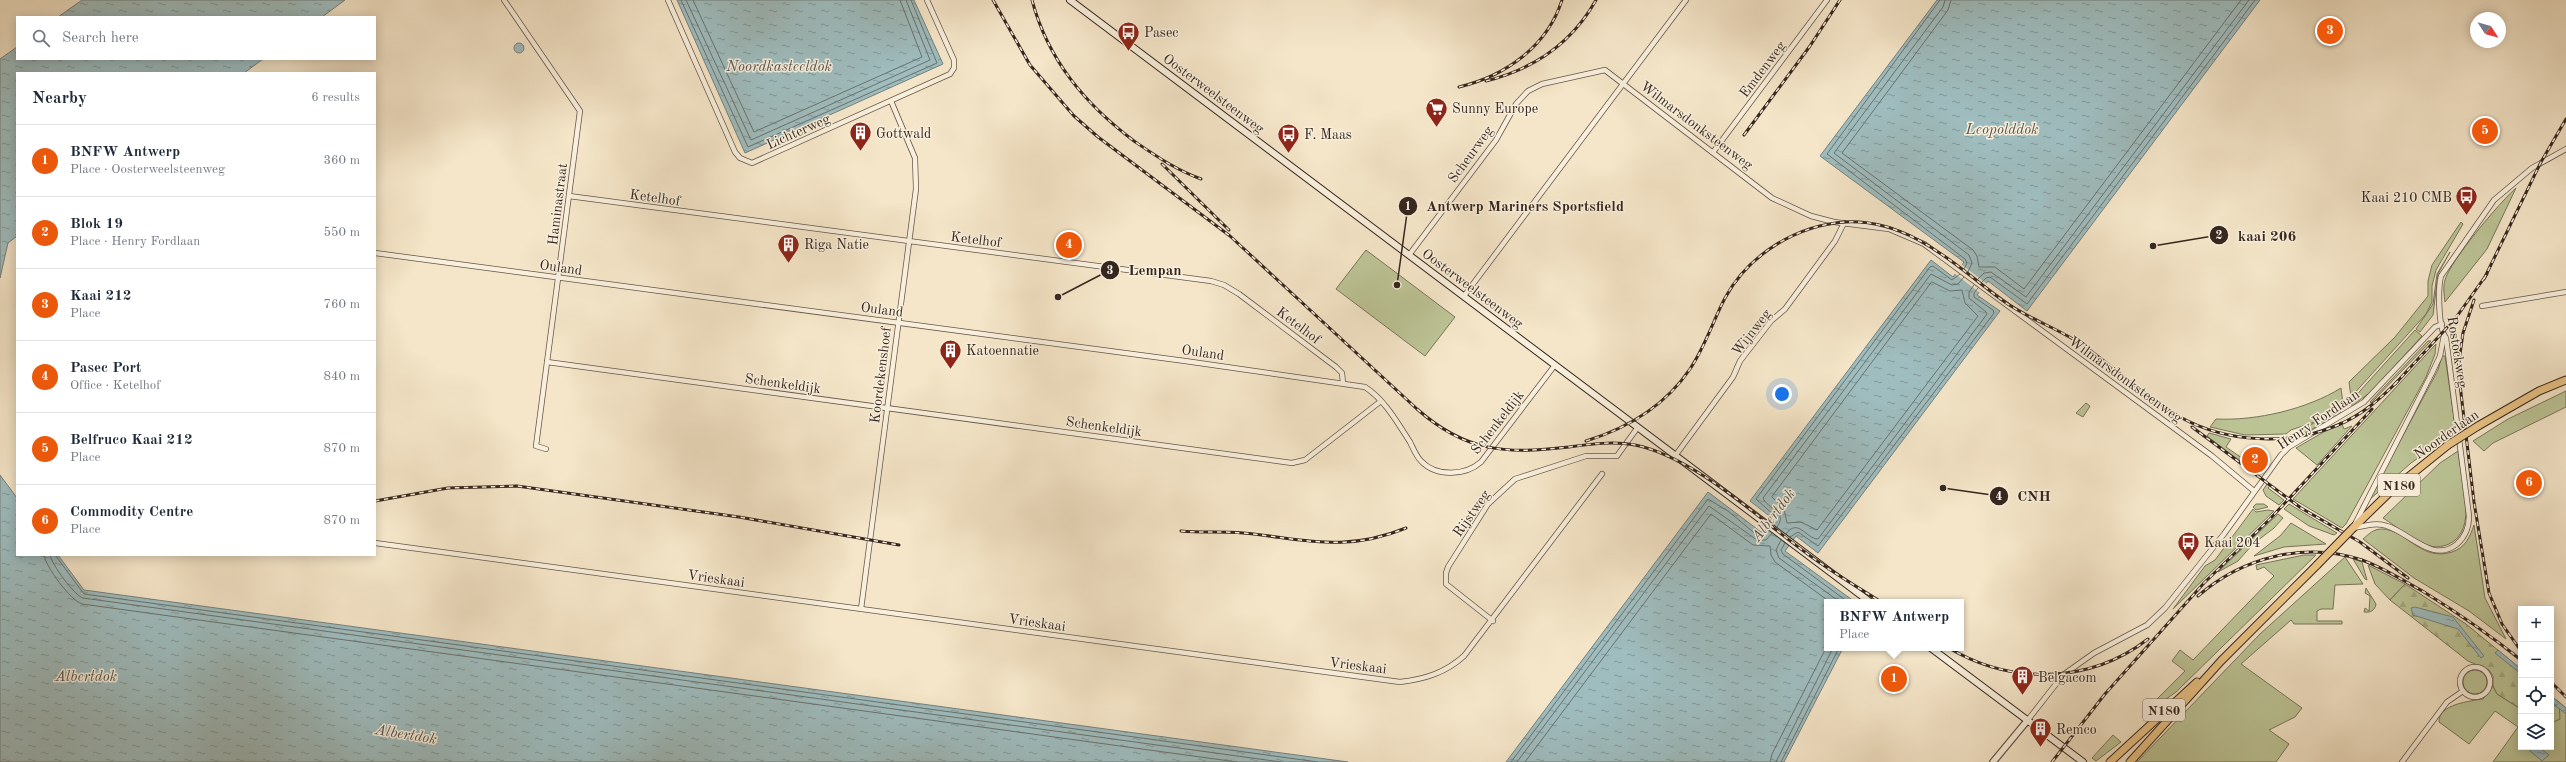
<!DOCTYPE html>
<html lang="en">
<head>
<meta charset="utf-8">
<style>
	body { margin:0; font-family:"Old Standard TT",serif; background:#f2f2f3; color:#1f2937 }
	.controls { position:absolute; right:12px; bottom:12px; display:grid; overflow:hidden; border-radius:0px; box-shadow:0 2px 10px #0003 }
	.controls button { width:36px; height:36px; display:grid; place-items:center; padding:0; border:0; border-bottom:1px solid #e0e1e3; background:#fff; color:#1f2937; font:20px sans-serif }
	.compass { position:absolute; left:2470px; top:12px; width:36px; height:36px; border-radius:50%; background:#fff; box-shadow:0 2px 10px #0003; rotate:126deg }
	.you { position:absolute; left:1782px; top:394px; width:14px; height:14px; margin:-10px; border:3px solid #fff; border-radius:50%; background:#1a73e8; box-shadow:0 0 0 6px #1a73e833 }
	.badge { display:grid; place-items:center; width:26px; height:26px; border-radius:50%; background:#ea580c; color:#fff; font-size:13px; font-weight:700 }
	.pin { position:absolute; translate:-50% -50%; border:2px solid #fff; box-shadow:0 1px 4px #0006 }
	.popup { position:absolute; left:1824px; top:599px; width:140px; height:52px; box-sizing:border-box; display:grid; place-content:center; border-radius:0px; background:#fff; filter:drop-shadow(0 1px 3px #0005); font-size:13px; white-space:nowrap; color:#747a83 }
	.popup b { font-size:15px; color:#1f2937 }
	.popup::after { content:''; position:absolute; left:50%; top:100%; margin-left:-8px; border:8px solid transparent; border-top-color:#fff }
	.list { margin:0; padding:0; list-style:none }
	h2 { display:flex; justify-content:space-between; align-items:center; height:52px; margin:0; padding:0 16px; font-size:17px }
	h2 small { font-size:13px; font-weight:400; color:#747a83 }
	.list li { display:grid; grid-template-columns:26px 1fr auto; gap:12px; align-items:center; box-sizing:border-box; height:72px; padding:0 16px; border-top:1px solid #e0e1e3 }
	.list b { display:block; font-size:15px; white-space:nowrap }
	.list p { margin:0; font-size:13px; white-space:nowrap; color:#747a83 }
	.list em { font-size:13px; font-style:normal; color:#747a83 }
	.icon { flex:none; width:22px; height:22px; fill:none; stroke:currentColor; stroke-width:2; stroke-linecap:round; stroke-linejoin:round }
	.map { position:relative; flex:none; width:2566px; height:762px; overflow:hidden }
	.search { position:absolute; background:#fff; box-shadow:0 2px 10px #0003; left:16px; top:16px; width:360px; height:44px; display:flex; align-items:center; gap:10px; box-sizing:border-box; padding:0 14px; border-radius:0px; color:#747a83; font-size:15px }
	.panel { position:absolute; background:#fff; box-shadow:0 2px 10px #0003; left:16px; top:72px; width:360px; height:484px; border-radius:0px }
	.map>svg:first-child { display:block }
</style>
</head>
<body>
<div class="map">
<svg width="2566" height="762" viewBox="0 0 2566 762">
	<defs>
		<pattern id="forest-firs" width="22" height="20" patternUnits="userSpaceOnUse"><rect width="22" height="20" fill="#bcc496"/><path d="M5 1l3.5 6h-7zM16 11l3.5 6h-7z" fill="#a2a881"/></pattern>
		<pattern id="water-ripples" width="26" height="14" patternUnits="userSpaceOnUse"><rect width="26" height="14" fill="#9fbdbf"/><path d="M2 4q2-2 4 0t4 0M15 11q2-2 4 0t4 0" fill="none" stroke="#82999b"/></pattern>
	</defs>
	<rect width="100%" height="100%" fill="#f5e6c9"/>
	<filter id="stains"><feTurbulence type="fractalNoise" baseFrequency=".005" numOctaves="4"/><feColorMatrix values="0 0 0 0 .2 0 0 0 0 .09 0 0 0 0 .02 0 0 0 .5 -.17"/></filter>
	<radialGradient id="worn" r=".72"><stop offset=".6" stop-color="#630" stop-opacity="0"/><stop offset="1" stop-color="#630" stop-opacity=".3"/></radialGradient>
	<!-- green -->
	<g fill="#bcc496" stroke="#79755a">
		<path d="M2516,188l-29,61 -42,53c-1,-7 -2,-15 0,-22 5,-19 55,-78 71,-92z"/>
		<polygon points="2461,222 2463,224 2436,270 2432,286 2432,302 2426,314 2351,397 2349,382 2395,337 2428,296 2428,281 2432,265"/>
		<polygon points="1366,250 1455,317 1425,356 1336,289"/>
		<polygon points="2450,252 2438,274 2433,315 2420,332 2416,329 2433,304 2437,274"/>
		<polygon points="2415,330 2422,336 2372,391 2352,406 2351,401"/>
		<polygon points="2428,341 2431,341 2371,403 2370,402"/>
		<polygon points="2436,344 2435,354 2426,377 2346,524 2342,528 2293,499"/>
		<polygon points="2442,356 2445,356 2456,431 2411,463 2368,501 2438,370"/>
		<path d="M2341,388l2,16 -23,16 -29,10 -5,4 -41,1 -35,-8 6,-8c41,2 91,-10 125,-31z"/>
		<polygon points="2566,391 2566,407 2493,443 2484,451 2473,441 2508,419"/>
		<polygon points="2086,403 2090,406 2083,417 2076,413"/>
		<polygon points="2340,410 2341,413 2305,433 2290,435"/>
		<polygon points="2341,422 2344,429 2352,426 2317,465 2296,448"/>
		<polygon points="2209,433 2231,439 2226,447 2252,465 2248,467 2207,436"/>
		<path d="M2458,451c3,26 21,79 -9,93 -7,3 -15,4 -21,1 -16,-6 -31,-18 -45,-27l57,-55z"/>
		<polygon points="2267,484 2270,486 2268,488 2284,500 2279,505 2266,496 2263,490"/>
		<polygon points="2256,504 2264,504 2268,507 2256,510 2253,507"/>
		<polygon points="2289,504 2337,533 2334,535 2309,526 2284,509"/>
		<polygon points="2253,509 2256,512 2268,510 2274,511 2173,609 2205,566 2215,560"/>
		<polygon points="2278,514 2283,518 2274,528 2253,544 2238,561 2218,572"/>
		<polygon points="2291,523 2326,544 2284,547 2254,556 2280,536"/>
		<path d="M2474,525l11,73 21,41 -37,-28 -55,-33 -51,-39c6,-5 10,-10 19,-10 25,1 39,33 70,23 13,-4 18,-15 22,-27z"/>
		<polygon points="2304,555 2316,555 2176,692 2158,705 2154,702 2185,671 2172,661 2180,650 2193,660 2274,576 2264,567 2257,570 2256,565"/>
		<polygon points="2345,557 2363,584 2335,585 2333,609 2321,609 2317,611 2317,621 2342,621 2342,624 2294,624 2291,620 2241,664 2302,708 2295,717 2269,730 2289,744 2276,762 2137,762 2260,634"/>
		<polygon points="2353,559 2362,562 2367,580 2365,579"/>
		<polygon points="2368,565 2405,584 2390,600 2375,584"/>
		<path d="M2366,588l10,16c-1,6 -5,9 -12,8l1,-4 4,3 1,-15 -5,-3z"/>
		<circle cx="2475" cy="682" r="12"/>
		<path d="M2493,686l4,8 24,15v38h30v-24h2l6,-21 7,6v54h-73l25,-35 -23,-16 -26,33 -30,-22c-1,-18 32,-21 44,-23z"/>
		<polygon points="2113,735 2121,742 2096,761 2092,758"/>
	</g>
	<!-- forest -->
	<g fill="url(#forest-firs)" stroke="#79755a">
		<polygon points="2405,584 2466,624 2521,669 2521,709 2497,694 2493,686 2493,676 2489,670 2468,661 2390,600"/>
		<polygon points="2551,696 2559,702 2560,719 2551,723"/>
	</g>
	<!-- water -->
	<g fill="url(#water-ripples)" stroke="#75817f">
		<polygon points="82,0 345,0 322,17 58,17"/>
		<polygon points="677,0 914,0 943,64 745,153"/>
		<polygon points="1937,0 2260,0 2027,311 1988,281 1977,295 2000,311 1818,553 1796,536 1785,551 1855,602 1827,602 1827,648 1843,648 1784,762 1506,762 1708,492 1761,532 1772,518 1750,501 1931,260 1953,277 1964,262 1820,156"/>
		<circle cx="519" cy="48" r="5"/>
		<polygon points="17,47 17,59 263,59 244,73 17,73 17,236 8,243 0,278 0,59"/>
		<polygon points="0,475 17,498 17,555 58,555 84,590 1348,762 0,762"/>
		<polygon points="2415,607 2453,617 2484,656 2481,658 2458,629 2413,615 2411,608"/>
		<polygon points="2498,650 2521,669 2521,674 2495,653"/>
		<polygon points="2551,696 2566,708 2566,714 2551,702"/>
		<polygon points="2529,747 2539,747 2549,755 2542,761 2530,751"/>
	</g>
	<!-- pier -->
	<polygon fill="#f5e6c9" points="1961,264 1987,284 1980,293 1954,273"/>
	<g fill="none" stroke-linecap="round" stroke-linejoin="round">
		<!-- shore -->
		<g stroke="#6a726e" stroke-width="1">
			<polyline points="681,0 748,147 937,63 911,0"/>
			<polyline points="686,0 751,140 930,60 906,0"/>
			<polyline points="693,0 754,132 922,57 900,0"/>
			<polyline points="1940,0 1827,154 1965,259 1967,263 1964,269"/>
			<polyline points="1945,0 1943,7 1834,153 1969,255 1972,263 1968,272"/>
			<polyline points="1951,0 1948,10 1842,153 1973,250 1977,256 1979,267 1995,267 2024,289 2241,0"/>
			<polyline points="1978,279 1984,273 1991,272 2026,297 2249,0"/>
			<polygon points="1932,282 1950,291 1962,290 1965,303 1978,316 1817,530 1801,522 1787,523 1784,509 1772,497"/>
			<polyline points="1982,282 1986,278 1990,277 2027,304 2255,0"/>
			<polyline points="1773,524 1775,516 1756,499 1930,267 1933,266 1952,280 1960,274"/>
			<path d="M1777,527c12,-16 -10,-18 -14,-29l168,-224 21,11 6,-1 6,-7"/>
			<path d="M1786,534c12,-17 20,5 32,5l169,-225 -1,-2 -17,-14v-6l5,-7"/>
			<polyline points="1790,537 1798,532 1818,546 1994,313 1993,310 1974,297 1974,293 1978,288"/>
			<polyline points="1781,540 1776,550 1779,558 1840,602"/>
			<polyline points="1785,543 1781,550 1783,554 1848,602"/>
			<path d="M44,555c1,11 27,46 38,49l1155,158"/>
			<path d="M50,555c1,9 25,41 33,43l1198,164"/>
			<polyline points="55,555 84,594 1318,762"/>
			<polyline points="1511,762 1708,499 1728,511 1758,536 1763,536 1768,530"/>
			<polyline points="1517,762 1709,506 1757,540 1766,540 1772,533"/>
			<polyline points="1525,762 1711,514 1753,545 1770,546 1771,555 1775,562 1830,602"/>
			<polyline points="1770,762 1772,754 1827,646"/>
			<polyline points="1776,762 1833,648"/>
			<polyline points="1781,762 1839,648"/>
		</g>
		<defs>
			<g id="minor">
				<polyline points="504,0 580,111 536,446 546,449"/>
				<polyline points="668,0 735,152 740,158 752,163 950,74 954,68 954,60 927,0"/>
				<polyline points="1714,151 1827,0"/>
				<polyline points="569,196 1211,281 1224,285 1239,294 1336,367 1342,373 1343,383"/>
				<path d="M375,253l810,108 180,26c20,13 32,35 45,55 3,6 6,14 11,19 15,16 44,15 60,1l74,-97"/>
				<polyline points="1409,255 1496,140 1516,104 1528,91 1542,84 1605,70 1772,198 1811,216 1834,222 1889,229 1924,244 2212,456 2254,491"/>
				<polyline points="1464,296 1686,0"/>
				<polyline points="2482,306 2566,292"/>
				<polyline points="547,362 1292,463 1305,460 1381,401"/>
				<polyline points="1675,456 1733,377 1740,361 1771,321 1785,309 1835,241 1844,223"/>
				<polyline points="2355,524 2432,373 2440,356 2444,335"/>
				<path d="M2353,528c11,-2 23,-6 34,-2 23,7 46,38 70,18 9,-8 12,-17 12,-28l-23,-178c-8,-10 -8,-50 -5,-62l53,-76 38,-32 34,-19"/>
				<path d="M375,543l1025,139c25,-3 45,-9 64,-26l138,-182"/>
				<polyline points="861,609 916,189 915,158 891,101"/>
				<polyline points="1493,621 1446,584 1446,573 1448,567 1488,504 1515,479 1586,456 1617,456 1638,427"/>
				<circle cx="2475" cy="682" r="15"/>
				<polyline points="2027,721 2063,675 2094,653 2147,625 2165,608 2224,534 2281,455 2289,447 2364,402 2435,327 2442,324"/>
				<polyline points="2402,762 2447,702 2463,691"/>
			</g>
			<polyline id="tertiary" points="1993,762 2027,721"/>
			<g id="secondary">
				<polyline points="1070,0 1870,602"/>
				<polyline points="1931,648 2083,762"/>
			</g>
			<g id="primary">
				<polyline points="2478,426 2539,391 2566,380"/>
				<polyline points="2353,528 2392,490 2448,445"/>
				<polyline points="2110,762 2197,682"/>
				<polyline points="2130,762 2221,661 2317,565"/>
			</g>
		</defs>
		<!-- minor casing -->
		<use href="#minor" stroke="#665649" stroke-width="6"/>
		<!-- tertiary casing -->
		<use href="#tertiary" stroke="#665649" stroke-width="8"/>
		<!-- secondary casing -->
		<use href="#secondary" stroke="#36261e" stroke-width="8"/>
		<!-- primary casing -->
		<use href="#primary" stroke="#36261e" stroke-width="9"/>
		<!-- minor -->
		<use href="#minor" stroke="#f8efdc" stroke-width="4.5"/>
		<!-- tertiary -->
		<use href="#tertiary" stroke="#f8efdc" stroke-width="5.5"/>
		<!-- secondary -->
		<use href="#secondary" stroke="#f8efdc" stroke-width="6"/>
		<!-- primary -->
		<use href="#primary" stroke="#eac384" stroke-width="7"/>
		<defs>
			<g id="rail">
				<path d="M993,0l37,65 44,51 24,21 132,99 187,173c50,44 89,45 152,38 22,-3 44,-6 66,-2 59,12 122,72 170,107 25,19 51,34 76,50"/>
				<path d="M1032,0c16,60 53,104 102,141 22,15 42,29 67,38"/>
				<path d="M1486,81c48,-12 86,-38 110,-81"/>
				<path d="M1459,87c46,-11 88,-40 103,-87"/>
				<polyline points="1744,135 1810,46 1840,0"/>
				<polyline points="1162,164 1229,230"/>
				<polyline points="2484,279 2541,162 2566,119"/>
				<polyline points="2474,300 2463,333 2458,368 2474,502 2489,593 2502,624 2521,651"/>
				<polyline points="2395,384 2455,319 2487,274"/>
				<polyline points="2192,427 2301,508 2360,542 2408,578"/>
				<path d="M1586,441c42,-13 79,-35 104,-72 15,-22 23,-48 35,-71 24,-44 72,-73 121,-76 63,-3 109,43 156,78 26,19 56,28 82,46 32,23 62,51 96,71 47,26 109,29 158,8 24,-10 42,-26 60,-44"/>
				<polyline points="375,501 448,488 517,486 739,517 899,545"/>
				<path d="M1181,531c21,2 41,0 62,2 63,6 101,20 163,-5"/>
				<path d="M2198,596c45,-39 107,-55 164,-36 22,8 42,21 62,32 34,21 66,43 97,68"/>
				<path d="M1949,648c62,37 141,36 199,-9"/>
				<polyline points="2551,682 2566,697"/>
				<polyline points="2052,762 2105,694 2204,583 2270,519 2372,409"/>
			</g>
		</defs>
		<!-- rail casing -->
		<use href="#rail" stroke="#36261e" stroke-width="3"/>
		<!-- rail -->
		<use href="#rail" stroke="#f8efdc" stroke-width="1.5" stroke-dasharray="4.5" stroke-linecap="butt"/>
		<defs>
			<g id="primary-bridge">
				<polyline points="2448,445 2478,426"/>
				<polyline points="2317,565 2353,528"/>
			</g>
		</defs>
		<!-- primary-bridge casing -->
		<use href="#primary-bridge" stroke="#36261e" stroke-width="9" stroke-linecap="butt"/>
		<!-- primary-bridge -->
		<use href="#primary-bridge" stroke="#eac384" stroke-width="7"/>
	</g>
	<!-- icons -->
	<defs>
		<symbol id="bus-pin" viewBox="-11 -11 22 30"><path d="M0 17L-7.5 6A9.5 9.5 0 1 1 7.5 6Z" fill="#8f2418" stroke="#f8efdc"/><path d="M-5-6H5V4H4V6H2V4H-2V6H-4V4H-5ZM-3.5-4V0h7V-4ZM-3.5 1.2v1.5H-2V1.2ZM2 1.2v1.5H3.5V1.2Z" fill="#fff"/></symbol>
		<symbol id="supermarket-pin" viewBox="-11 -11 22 30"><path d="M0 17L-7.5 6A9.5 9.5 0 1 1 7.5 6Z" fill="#8f2418" stroke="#f8efdc"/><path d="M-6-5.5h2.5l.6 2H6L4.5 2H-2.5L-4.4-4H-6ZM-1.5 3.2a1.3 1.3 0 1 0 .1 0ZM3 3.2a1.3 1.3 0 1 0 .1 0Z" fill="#fff"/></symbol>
		<symbol id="building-pin" viewBox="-11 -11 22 30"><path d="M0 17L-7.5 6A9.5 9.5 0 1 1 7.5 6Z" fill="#8f2418" stroke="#f8efdc"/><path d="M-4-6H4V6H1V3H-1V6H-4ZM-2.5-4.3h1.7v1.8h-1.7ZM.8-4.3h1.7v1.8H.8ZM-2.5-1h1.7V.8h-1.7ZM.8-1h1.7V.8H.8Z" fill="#fff"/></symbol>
	</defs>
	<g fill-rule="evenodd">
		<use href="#bus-pin" x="1116" y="20" width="25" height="34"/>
		<use href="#supermarket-pin" x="1424" y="96" width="25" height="34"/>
		<use href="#building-pin" x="848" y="120" width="25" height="34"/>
		<use href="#bus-pin" x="1276" y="122" width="25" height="34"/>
		<use href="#bus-pin" x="2454" y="184" width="25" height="34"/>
		<use href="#building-pin" x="776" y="232" width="25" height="34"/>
		<use href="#building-pin" x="938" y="338" width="25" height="34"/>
		<use href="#bus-pin" x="2176" y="530" width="25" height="34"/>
		<use href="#building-pin" x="2010" y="664" width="25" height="34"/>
		<use href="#building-pin" x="2028" y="716" width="25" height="34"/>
	</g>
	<g text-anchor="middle" stroke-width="3" stroke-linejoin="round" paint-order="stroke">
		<!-- shield labels -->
		<g fill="#f8efdc" stroke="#706257" stroke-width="1">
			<rect x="2378" y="474" width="42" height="22" rx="3"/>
			<rect x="2143" y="699" width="42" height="22" rx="3"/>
		</g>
		<g font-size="13" font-weight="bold" fill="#36261e">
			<text x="2399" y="490">N180</text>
			<text x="2164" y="715">N180</text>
		</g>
		<!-- poi labels -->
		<g font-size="14" fill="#36261e" stroke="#f8efdc" text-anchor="start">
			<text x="1144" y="37">Pasec</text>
			<text x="1452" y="113">Sunny Europe</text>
			<text x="876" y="138">Gottwald</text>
			<text x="1304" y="139">F. Maas</text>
			<text x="2452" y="202" text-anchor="end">Kaai 210 CMB</text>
			<text x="804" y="249">Riga Natie</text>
			<text x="966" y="355">Katoennatie</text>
			<text x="2204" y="547">Kaai 204</text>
			<text x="2038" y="682">Belgacom</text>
			<text x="2056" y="734">Remco</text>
		</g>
		<!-- street labels -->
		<g font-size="14" fill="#36261e" stroke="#f8efdc">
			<text transform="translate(1762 69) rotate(-53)" y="5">Emdenweg</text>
			<text transform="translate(1214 93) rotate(37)" y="5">Oosterweelsteenweg</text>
			<text transform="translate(1697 125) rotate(37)" y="5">Wilmarsdonksteenweg</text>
			<text transform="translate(798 131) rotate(-24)" y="5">Lichterweg</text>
			<text transform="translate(1470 154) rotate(-54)" y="5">Scheurweg</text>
			<text transform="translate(655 197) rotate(8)" y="5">Ketelhof</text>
			<text transform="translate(557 204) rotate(-83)" y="5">Haminastraat</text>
			<text transform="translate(976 239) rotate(7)" y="5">Ketelhof</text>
			<text transform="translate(561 267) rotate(8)" y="5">Ouland</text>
			<text transform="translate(1473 288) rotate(37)" y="5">Oosterweelsteenweg</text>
			<text transform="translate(882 309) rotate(7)" y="5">Ouland</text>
			<text transform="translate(1299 325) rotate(37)" y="5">Ketelhof</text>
			<text transform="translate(1751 332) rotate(-52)" y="5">Wijnweg</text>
			<text transform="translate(1203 352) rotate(8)" y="5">Ouland</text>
			<text transform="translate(2458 352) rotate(81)" y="5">Rostockweg</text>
			<text transform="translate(880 375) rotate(-83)" y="5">Koordekenshoef</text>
			<text transform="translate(2126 379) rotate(36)" y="5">Wilmarsdonksteenweg</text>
			<text transform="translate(783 383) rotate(8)" y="5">Schenkeldijk</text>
			<text transform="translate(2318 419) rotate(-34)" y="5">Henry Fordlaan</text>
			<text transform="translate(1497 422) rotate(-52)" y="5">Schenkeldijk</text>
			<text transform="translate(1104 426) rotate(8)" y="5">Schenkeldijk</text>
			<text transform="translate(2446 434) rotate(-35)" y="5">Noorderlaan</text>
			<text transform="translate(1471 513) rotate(-55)" y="5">Rijstweg</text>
			<text transform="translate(716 578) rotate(8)" y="5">Vrieskaai</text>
			<text transform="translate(1037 622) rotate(8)" y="5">Vrieskaai</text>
			<text transform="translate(1358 665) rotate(7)" y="5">Vrieskaai</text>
		</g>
		<!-- water labels -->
		<g font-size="15" font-style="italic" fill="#56534e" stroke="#f8efdc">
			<text x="779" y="71">Noordkasteeldok</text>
			<text x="2002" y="134">Leopolddok</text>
			<text transform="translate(1773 515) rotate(-53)" y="5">Albertdok</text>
			<text x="86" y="681">Albertdok</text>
			<text transform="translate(406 734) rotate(9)" y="5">Albertdok</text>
		</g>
	</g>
	<!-- callouts -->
	<path fill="none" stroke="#36261e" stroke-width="1.5" d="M1397 285L1408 206M2153 246L2219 235M1058 297L1110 270M1943 488L1999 496"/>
	<g fill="#36261e" stroke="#f8efdc" stroke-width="1.5">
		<circle cx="1397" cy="285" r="4"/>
		<circle cx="2153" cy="246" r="4"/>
		<circle cx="1058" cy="297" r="4"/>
		<circle cx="1943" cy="488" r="4"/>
		<circle cx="1408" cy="206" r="10"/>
		<circle cx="2219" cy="235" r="10"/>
		<circle cx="1110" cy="270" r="10"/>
		<circle cx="1999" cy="496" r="10"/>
	</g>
	<g font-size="12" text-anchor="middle" font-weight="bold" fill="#fff">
		<text x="1408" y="210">1</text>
		<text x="2219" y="239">2</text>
		<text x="1110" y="274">3</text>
		<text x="1999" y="500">4</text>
	</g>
	<g font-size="15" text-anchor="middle" font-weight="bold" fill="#36261e" stroke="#f8efdc" stroke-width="3" stroke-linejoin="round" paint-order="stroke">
		<text x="1525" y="211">Antwerp Mariners Sportsfield</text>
		<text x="2267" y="241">kaai 206</text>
		<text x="1155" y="275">Lempan</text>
		<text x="2034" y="501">CNH</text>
	</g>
	<rect width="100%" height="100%" filter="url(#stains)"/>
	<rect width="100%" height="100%" fill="url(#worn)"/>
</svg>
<div class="controls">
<button>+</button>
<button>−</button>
<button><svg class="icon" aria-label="locate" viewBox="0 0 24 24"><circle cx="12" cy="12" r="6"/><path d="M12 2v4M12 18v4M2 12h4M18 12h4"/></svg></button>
<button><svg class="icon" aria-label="layers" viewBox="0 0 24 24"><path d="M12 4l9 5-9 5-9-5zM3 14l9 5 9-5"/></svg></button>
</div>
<svg class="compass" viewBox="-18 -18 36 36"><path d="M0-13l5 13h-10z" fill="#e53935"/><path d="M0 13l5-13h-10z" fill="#747a83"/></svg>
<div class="you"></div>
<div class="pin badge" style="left:1894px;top:679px">1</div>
<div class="popup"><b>BNFW Antwerp</b>Place</div>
<div class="pin badge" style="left:2255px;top:460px">2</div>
<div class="pin badge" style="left:2330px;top:31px">3</div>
<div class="pin badge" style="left:1069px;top:245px">4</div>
<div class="pin badge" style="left:2485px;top:131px">5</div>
<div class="pin badge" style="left:2529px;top:483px">6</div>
<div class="search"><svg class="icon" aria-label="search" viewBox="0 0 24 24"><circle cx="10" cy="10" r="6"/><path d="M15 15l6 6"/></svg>Search here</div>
<section class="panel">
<h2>Nearby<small>6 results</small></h2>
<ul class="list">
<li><span class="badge">1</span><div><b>BNFW Antwerp</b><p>Place · Oosterweelsteenweg</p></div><em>360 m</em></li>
<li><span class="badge">2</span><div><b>Blok 19</b><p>Place · Henry Fordlaan</p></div><em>550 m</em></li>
<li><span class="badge">3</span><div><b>Kaai 212</b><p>Place</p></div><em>760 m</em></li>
<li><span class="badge">4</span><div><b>Pasec Port</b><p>Office · Ketelhof</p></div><em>840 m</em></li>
<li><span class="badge">5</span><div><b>Belfruco Kaai 212</b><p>Place</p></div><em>870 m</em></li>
<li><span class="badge">6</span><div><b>Commodity Centre</b><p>Place</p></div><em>870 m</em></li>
</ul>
</section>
</div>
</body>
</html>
